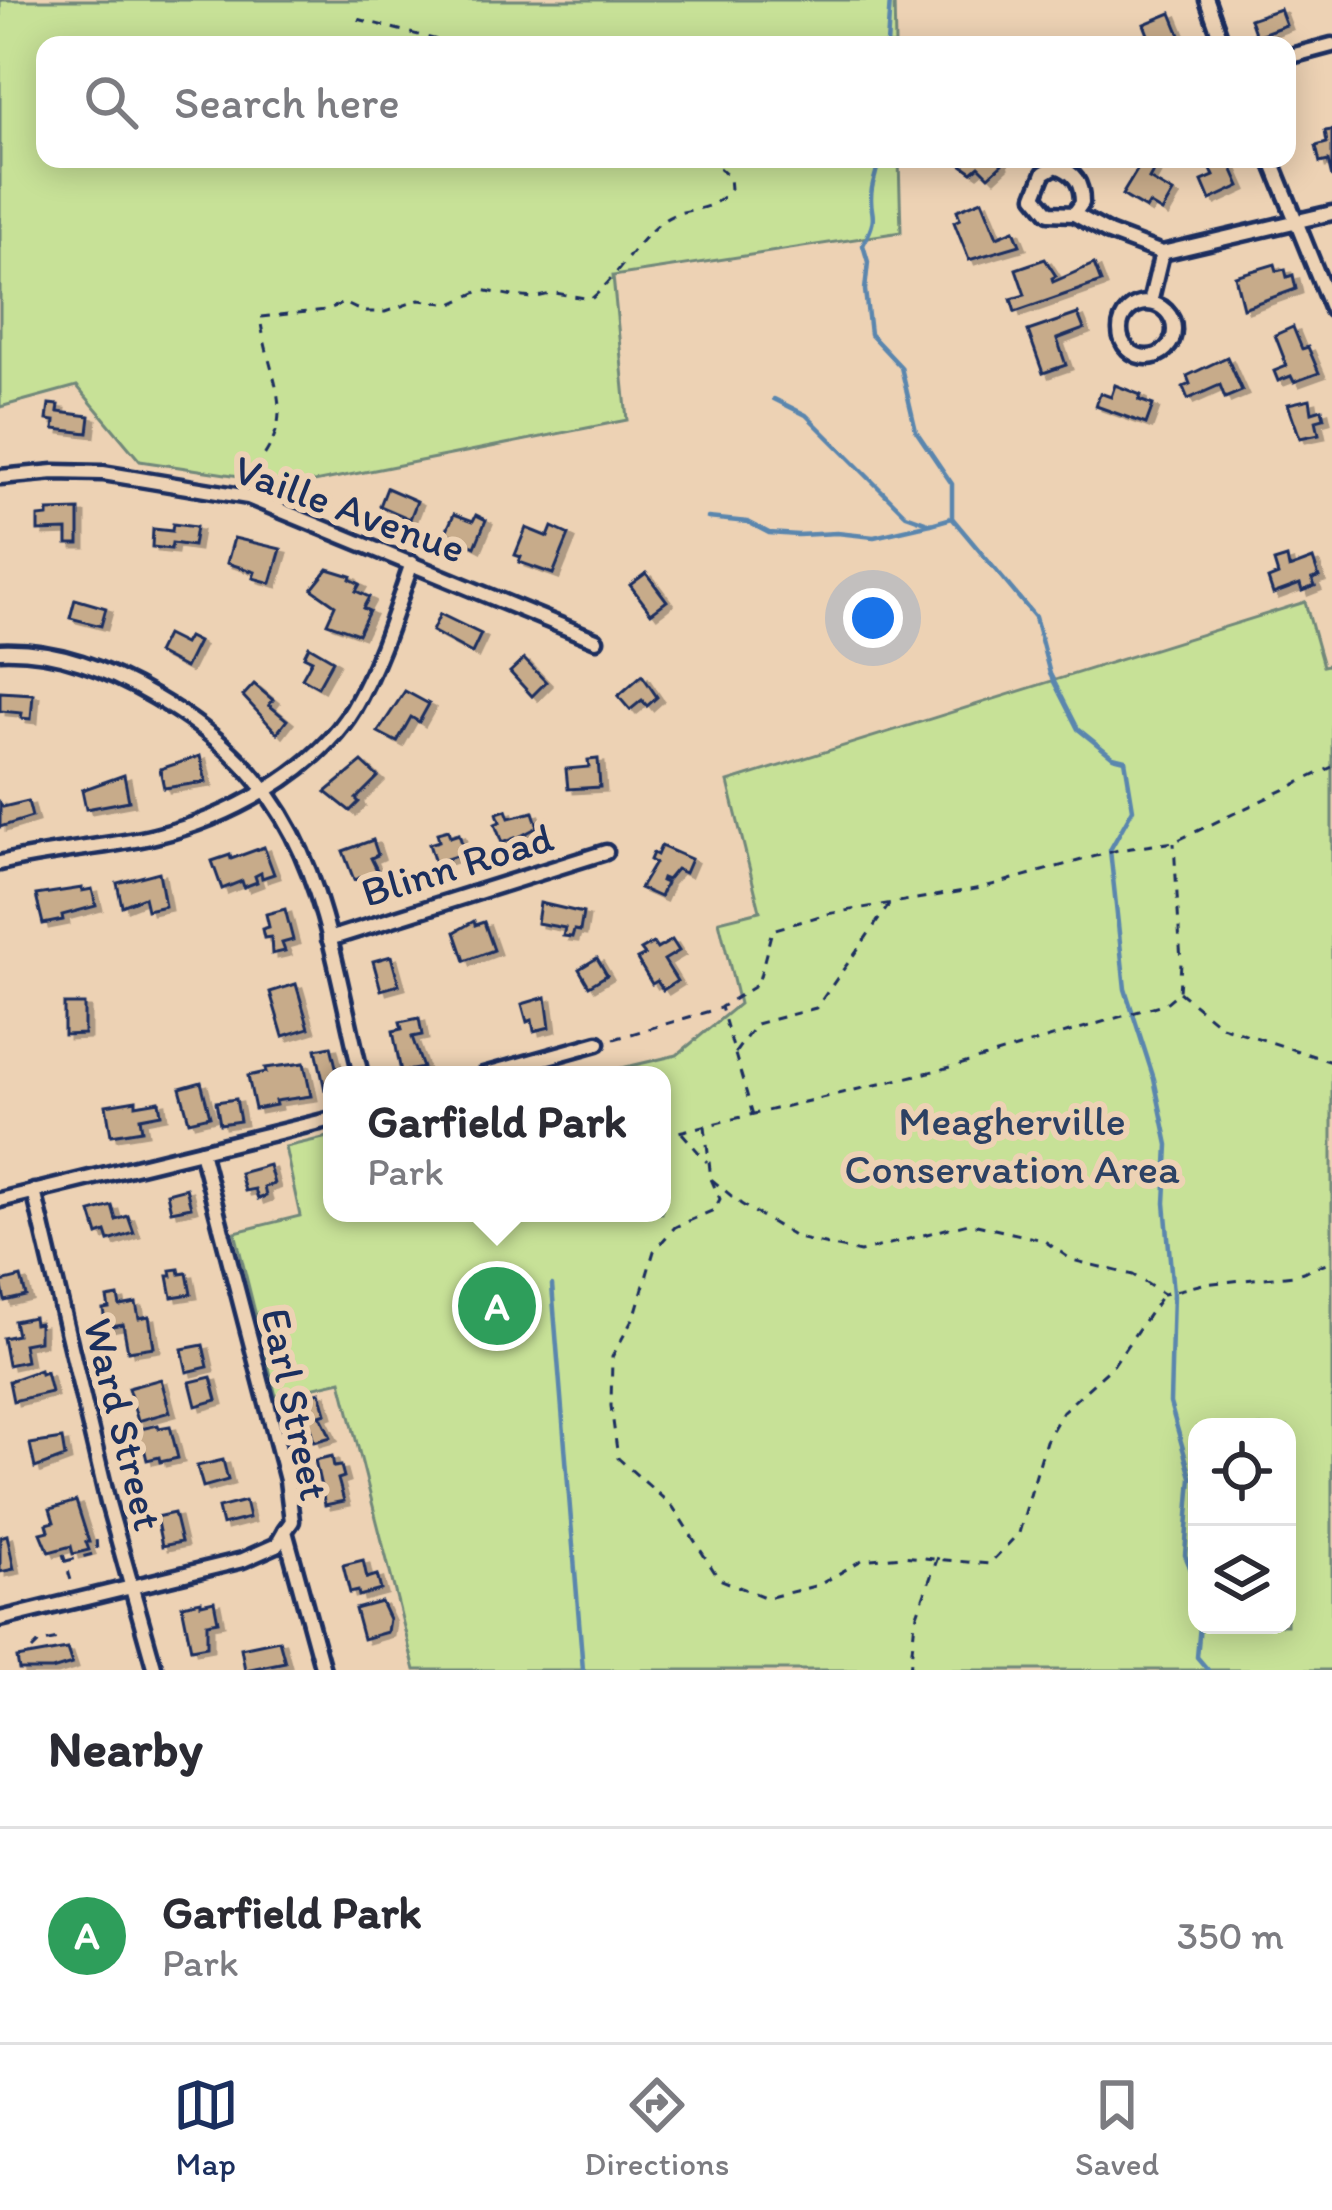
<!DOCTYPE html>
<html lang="en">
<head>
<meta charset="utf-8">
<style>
	body { margin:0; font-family:Itim,sans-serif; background:#f7f7f7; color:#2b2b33 }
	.controls { position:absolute; right:36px; bottom:36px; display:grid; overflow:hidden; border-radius:24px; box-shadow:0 6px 30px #0003 }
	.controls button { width:108px; height:108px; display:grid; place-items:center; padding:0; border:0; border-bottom:3px solid #e1e1e2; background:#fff; color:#2b2b33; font:60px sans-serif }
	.you { position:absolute; left:873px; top:618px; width:42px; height:42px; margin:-30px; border:9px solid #fff; border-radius:50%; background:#1a73e8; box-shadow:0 0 0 18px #1a73e833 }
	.badge { display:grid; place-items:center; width:78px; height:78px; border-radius:50%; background:#1b2f5e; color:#fff; font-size:39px; font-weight:700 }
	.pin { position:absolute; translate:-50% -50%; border:6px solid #fff; box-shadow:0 3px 12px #0006 }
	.popup { position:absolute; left:323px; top:1066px; width:348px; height:156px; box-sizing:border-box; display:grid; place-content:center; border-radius:24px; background:#fff; filter:drop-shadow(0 3px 9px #0005); font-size:39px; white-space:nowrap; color:#7c7c81 }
	.popup b { font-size:45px; color:#2b2b33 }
	.popup::after { content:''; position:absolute; left:50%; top:100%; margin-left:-24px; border:24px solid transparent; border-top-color:#fff }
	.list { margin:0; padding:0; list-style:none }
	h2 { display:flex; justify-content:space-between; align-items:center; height:156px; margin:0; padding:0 48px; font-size:51px }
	h2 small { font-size:39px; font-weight:400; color:#7c7c81 }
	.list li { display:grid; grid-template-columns:78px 1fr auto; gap:36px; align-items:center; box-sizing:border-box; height:216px; padding:0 48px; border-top:3px solid #e1e1e2 }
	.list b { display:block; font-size:45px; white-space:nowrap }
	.list p { margin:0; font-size:39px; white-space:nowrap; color:#7c7c81 }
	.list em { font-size:39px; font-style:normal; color:#7c7c81 }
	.icon { flex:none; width:66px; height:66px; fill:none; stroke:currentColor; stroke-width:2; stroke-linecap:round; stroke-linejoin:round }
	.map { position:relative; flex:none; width:1332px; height:1670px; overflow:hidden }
	.search { position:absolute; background:#fff; box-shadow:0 6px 30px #0003; left:36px; right:36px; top:36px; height:132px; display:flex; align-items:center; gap:30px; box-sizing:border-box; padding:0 42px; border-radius:24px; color:#7c7c81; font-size:45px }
	.sheet { height:372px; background:#fff }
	nav { display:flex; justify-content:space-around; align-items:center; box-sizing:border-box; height:168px; border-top:3px solid #e1e1e2; background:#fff; font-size:33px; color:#7c7c81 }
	nav a { display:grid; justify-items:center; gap:6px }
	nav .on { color:#1b2f5e }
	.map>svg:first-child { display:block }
</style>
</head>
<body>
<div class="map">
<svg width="1332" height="1670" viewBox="0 0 1332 1670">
	<defs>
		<filter id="shadow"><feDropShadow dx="6" dy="4" stdDeviation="0" flood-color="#0004"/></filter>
	</defs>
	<rect width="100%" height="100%" fill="#edd2b4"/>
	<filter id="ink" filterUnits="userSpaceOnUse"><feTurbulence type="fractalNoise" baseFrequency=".00833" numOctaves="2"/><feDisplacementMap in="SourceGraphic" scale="24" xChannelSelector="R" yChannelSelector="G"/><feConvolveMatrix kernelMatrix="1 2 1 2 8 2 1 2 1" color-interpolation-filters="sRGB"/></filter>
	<g filter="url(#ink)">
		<!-- green -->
		<g fill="#c7e197" stroke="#71887a" stroke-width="3" fill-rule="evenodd">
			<polygon points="0,0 894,0 895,45 45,45 45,159 899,159 901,232 613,276 627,420 299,485 140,461 77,386 0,407"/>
			<path d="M1305,602l18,64 9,-2v1006h-917l-74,-289 -65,15 -41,-164 65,-16 -15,-69 47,-11v77h330v-138h-70l85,-20 62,-51 -20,-83 41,-10 -32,-129zM1197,1427h90v198h-90z"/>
		</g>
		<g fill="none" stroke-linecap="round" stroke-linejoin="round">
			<!-- stream -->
			<g stroke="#5a86ae" stroke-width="4.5">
				<polyline points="887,45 890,0"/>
				<path d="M877,159c2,12 -3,17 -5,29 -5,29 10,22 -9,57l5,17 -3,28 5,44 31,33 15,64 36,53v34l83,99 15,57 28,55 35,28 12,3 8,49 -23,41 15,139 29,90 14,66 -3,58 8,90 -3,110 21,74 -6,78 12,30"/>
				<polyline points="774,399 806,415 906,515 931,524 952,518"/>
				<polyline points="708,518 748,522 769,533 798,535 837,533 874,537 931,524"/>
				<polyline points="552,1285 583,1670"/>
				<polyline points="1200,1625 1197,1657 1208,1670"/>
			</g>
		</g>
		<!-- building -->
		<g fill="#c7ab8a" stroke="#1b2f5e" stroke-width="3" filter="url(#shadow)">
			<polygon points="1280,9 1286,25 1256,36 1250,19"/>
			<polygon points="1171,13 1184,45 1152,45 1144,24"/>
			<polygon points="1332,130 1332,178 1328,161 1320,163 1316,146 1327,143 1325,131"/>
			<polygon points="1001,159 1002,164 989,176 979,166 972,172 955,160"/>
			<polygon points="1228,159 1240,186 1210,200 1202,181 1214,176 1207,161"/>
			<polygon points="1142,162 1154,170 1149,179 1173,193 1162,212 1149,204 1146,209 1122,195"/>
			<polygon points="982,200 997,237 1014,230 1020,245 969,260 954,222 960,219 957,210"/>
			<polygon points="1045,259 1056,276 1052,278 1053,282 1094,264 1101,282 1015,312 1011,299 1025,295 1016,269"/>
			<polygon points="1275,264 1277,271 1285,269 1287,277 1293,275 1296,289 1243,308 1235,276"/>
			<polygon points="1078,314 1084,329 1057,339 1066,365 1043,373 1028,331"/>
			<polygon points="1293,327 1302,349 1308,347 1319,373 1294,382 1291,376 1278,381 1274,371 1287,366 1275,335"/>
			<polygon points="1227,357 1242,391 1225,398 1220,385 1188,399 1183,387 1190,384 1187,376"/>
			<polygon points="1115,385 1141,395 1139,400 1153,405 1146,424 1096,406 1100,393 1111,397"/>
			<polygon points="1310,399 1312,412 1322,409 1324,418 1316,420 1319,434 1300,438 1288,404"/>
			<polygon points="49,404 59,405 58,412 90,416 88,433 54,429 55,421 47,420"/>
			<polygon points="387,488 417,501 410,519 380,506"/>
			<polygon points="79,510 79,544 67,544 67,530 38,531 38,517 48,516 48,511"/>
			<polygon points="454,514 473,521 476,515 486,520 475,547 446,532"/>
			<polygon points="173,524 196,527 193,546 172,543 171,549 152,547 153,529 172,531"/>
			<polygon points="552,527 569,535 553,574 519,562 521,557 515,555 526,528 548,537"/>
			<polygon points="234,538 281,549 271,583 253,578 255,572 227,563"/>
			<polygon points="1287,558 1289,568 1313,559 1319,577 1312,579 1315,586 1302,591 1300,584 1273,594 1268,579 1278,575 1274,562"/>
			<polygon points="328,569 351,576 350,579 360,584 356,591 369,597 363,608 369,611 358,634 327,623 335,605 312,589"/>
			<polygon points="646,573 667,601 651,613 630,585"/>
			<polygon points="75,599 106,608 101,626 70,618"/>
			<polygon points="440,614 481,634 472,653 432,631"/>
			<polygon points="166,635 184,644 188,637 198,642 185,668 157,653"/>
			<polygon points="309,646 333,660 318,687 302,678 312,660 304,656"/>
			<polygon points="524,659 546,682 532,696 510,672"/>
			<polygon points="642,675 657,697 647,706 642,700 630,710 618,696"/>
			<polygon points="254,684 273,700 269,705 287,720 277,733 243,696"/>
			<polygon points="405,691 429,704 419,722 411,717 397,742 378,732"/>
			<polygon points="0,692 33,694 31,719 21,718 22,713 0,711"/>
			<polygon points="200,756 206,782 164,788 160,769"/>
			<polygon points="598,759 600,787 568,789 566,769 589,767 588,760"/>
			<polygon points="362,762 378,777 356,799 359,802 350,811 326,792"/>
			<polygon points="124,775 129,801 86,809 82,790"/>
			<polygon points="28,801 32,817 0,827 0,803 3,807"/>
			<polygon points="506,810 509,818 533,812 538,827 519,837 521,843 517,844 515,838 502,843 495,824 500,822 497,813"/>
			<polygon points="448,830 450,837 459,834 465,853 435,863 429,844 439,841 437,833"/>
			<polygon points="373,840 378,855 371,858 386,888 368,894 362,877 354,880 343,851"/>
			<polygon points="661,846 691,859 685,873 676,869 667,880 662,878 661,881 666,883 660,897 640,888 655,863 650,860 653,853 657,855"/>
			<polygon points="264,847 274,874 262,878 261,873 255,876 257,882 244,887 242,881 222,889 212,861 230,855 231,859"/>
			<polygon points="159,872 165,906 147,910 144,897 122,906 117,883"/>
			<polygon points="82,888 82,891 92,889 96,906 62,915 63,920 43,924 36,895"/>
			<polygon points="540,903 583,913 580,931 574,930 572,937 563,936 565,928 537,923"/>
			<polygon points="285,909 293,940 282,943 285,951 272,954 271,937 264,938 262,929 269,927 266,914"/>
			<polygon points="474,921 475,925 484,922 494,950 465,961 455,932"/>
			<polygon points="672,940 679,951 664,960 677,981 663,990 657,981 652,984 637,959 645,955 641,950 653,943 657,949"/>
			<polygon points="391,956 399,985 381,990 373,961"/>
			<polygon points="597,958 607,975 589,986 579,969"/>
			<polygon points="296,984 309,1028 283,1036 270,992"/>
			<polygon points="546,997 550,1027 534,1031 532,1020 527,1022 522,1004"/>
			<polygon points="64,1004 84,1004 84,1034 64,1035"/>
			<polygon points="419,1018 422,1035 412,1037 423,1068 401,1072 393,1031 402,1029 400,1022"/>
			<polygon points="331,1046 338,1075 332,1075 332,1088 325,1090 316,1049"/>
			<polygon points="304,1063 311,1096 275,1101 276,1105 255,1109 248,1076 266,1072 265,1068"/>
			<polygon points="201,1082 210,1116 189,1121 180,1088"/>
			<polygon points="236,1099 240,1121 220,1124 216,1102"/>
			<polygon points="136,1100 136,1105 159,1101 161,1114 140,1118 142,1130 111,1135 106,1105"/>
			<polygon points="269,1165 274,1184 264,1187 266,1196 258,1199 255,1189 245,1191 240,1173"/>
			<polygon points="186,1188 191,1207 171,1211 167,1193"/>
			<polygon points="112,1206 116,1220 128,1216 134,1233 109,1241 106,1232 98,1235 91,1212"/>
			<polygon points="179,1269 180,1274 187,1273 191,1294 172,1297 168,1276 172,1276 171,1270"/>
			<polygon points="21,1277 26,1296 5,1301 1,1282"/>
			<polygon points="118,1296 120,1306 136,1303 139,1318 149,1316 154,1347 128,1351 123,1324 106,1327 103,1309 109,1308 107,1298"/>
			<polygon points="33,1317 34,1324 39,1323 39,1341 23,1344 26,1361 8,1365 3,1338 17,1335 14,1321"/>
			<polygon points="203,1345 208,1367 187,1372 182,1349"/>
			<polygon points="40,1370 41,1374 46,1372 51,1392 13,1401 9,1381"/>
			<polygon points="211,1377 217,1400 196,1406 190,1382"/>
			<polygon points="161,1379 170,1412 138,1421 128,1388"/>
			<polygon points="320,1392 326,1413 320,1415 331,1437 314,1442 302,1397"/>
			<polygon points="158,1425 159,1428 170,1426 178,1458 160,1462 159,1457 147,1460 144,1448 140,1449 136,1430"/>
			<polygon points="62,1439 65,1457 35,1468 30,1444"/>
			<polygon points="332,1456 334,1467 341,1466 344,1477 338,1479 344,1501 325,1505 315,1460"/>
			<polygon points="223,1460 228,1480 203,1487 197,1466"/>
			<polygon points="76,1501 89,1542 86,1542 89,1550 73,1554 71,1546 49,1552 41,1533 49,1531 47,1524 54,1522 50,1509"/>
			<polygon points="245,1501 249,1518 222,1525 218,1508"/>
			<polygon points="174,1513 181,1542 162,1546 156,1517"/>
			<polygon points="7,1535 14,1569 0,1572 0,1537"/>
			<polygon points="363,1560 367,1578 377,1575 381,1590 359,1596 358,1591 350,1593 343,1565"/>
			<polygon points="201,1601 201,1604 214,1601 218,1621 207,1623 207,1646 191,1649 182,1605"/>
			<polygon points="381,1602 389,1619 387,1632 363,1639 355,1609"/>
			<polygon points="279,1640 285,1662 245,1670 241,1648"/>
			<polygon points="67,1649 72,1664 52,1670 19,1670 17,1658"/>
		</g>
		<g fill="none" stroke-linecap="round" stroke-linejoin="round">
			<defs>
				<g id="minor">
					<polyline points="1207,0 1223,45"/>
					<polyline points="1287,57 1332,45"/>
					<polyline points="1271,159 1332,310"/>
					<path d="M1074,214l8,-11c0,-20 -7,-31 -26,-37l-12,7 -9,23 14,17 25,1 35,19 53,20 170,-40"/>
					<polyline points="1150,303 1162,253"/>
					<circle cx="1147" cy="330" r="27"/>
					<polyline points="0,477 54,472 103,473 248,497 596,640"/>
					<path d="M0,651c57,-2 107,18 155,46 163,95 166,212 206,378"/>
					<path d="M0,863c51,-13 104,-15 155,-27 70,-17 159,-62 198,-127 26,-45 42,-97 59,-146"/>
					<polyline points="329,939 606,852"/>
					<polyline points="483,1075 598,1043"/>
					<polyline points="201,1151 287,1480 292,1521 285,1531 323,1670"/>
					<polyline points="34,1191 108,1503 155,1670"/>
					<polyline points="0,1200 332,1119"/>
					<polyline points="0,1619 243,1560 277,1545 285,1531"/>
				</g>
			</defs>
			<!-- minor casing -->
			<use href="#minor" stroke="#1b2f5e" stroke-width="21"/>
			<!-- path -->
			<g stroke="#1b2f5e" stroke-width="3" stroke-dasharray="9 9" stroke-linecap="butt">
				<polyline points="358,19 456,45"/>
				<polyline points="525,45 538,32 550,32 577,45"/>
				<path d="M242,483c63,-67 29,-90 18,-166l66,-7 18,-7 19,9h22l34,-12 33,4 30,-14 31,6 20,2 22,-5 36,6c29,-24 44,-58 72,-78 22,-17 46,-4 67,-32l-1,-12 -20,-18"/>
				<polyline points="1179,992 1221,1026 1332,1062"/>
				<polyline points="614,1039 720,1008"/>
				<polyline points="735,1053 756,1024 816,1008 889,905"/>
				<polyline points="753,1115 721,1007 758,984 772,930 827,914 981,888 1118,850 1174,842 1332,767"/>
				<polyline points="705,1126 711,1179 741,1204 797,1238 860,1252 968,1223 1043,1240 1072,1260 1133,1275 1163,1294 1203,1284 1295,1275 1332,1261"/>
				<polyline points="682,1133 707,1162"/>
				<polyline points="662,1136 959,1065 1166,1003 1179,992 1181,963 1174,843"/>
				<polyline points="711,1179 720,1199 714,1210 675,1227 654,1251 635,1315 612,1357 611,1406 618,1458 673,1507 719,1579 767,1598 819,1585 862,1560 902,1556 989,1564 1019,1533 1046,1441 1063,1411 1112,1367 1163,1294"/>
				<polyline points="63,1554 73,1587"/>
				<polyline points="66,1561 97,1553 96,1536"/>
				<polyline points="32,1650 39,1643 58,1639"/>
				<polyline points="910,1670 915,1620 938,1557"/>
			</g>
			<!-- minor -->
			<use href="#minor" stroke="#edd2b4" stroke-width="12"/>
		</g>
	</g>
	<g text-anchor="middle" stroke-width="12" stroke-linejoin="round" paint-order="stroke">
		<!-- street labels -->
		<g font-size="42" fill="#1b2f5e" stroke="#edd2b4">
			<text transform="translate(350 508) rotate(20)" y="15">Vaille Avenue</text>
			<text transform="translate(457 864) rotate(-17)" y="15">Blinn Road</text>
			<text transform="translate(296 1404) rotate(78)" y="15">Earl Street</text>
			<text transform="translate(124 1424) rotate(76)" y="15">Ward Street</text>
		</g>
		<!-- park labels -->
		<g font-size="42" fill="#2c4164" stroke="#edd2b4">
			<text x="1012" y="1135">Meagherville<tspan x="1012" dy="48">Conservation Area</tspan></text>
		</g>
	</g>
</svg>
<div class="controls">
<button><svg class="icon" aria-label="locate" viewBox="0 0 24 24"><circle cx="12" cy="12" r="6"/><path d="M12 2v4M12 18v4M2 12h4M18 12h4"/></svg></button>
<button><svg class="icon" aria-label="layers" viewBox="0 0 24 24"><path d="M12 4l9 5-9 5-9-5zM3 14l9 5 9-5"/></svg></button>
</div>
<div class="you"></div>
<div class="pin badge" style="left:497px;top:1306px;background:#2e9e5b">A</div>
<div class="popup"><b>Garfield Park</b>Park</div>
<div class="search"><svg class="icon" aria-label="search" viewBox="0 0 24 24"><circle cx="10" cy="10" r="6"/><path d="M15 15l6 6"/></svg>Search here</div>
</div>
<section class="sheet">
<h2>Nearby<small></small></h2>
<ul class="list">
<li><span class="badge" style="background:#2e9e5b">A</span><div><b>Garfield Park</b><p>Park</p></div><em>350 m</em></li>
</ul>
</section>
<nav>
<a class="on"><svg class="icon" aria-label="map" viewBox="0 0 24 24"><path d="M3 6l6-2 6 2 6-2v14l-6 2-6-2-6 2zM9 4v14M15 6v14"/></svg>Map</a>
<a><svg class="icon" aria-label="directions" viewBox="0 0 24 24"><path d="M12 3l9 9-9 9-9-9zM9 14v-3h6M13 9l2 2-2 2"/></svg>Directions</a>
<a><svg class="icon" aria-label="saved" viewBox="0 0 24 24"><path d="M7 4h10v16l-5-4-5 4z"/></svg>Saved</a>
</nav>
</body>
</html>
